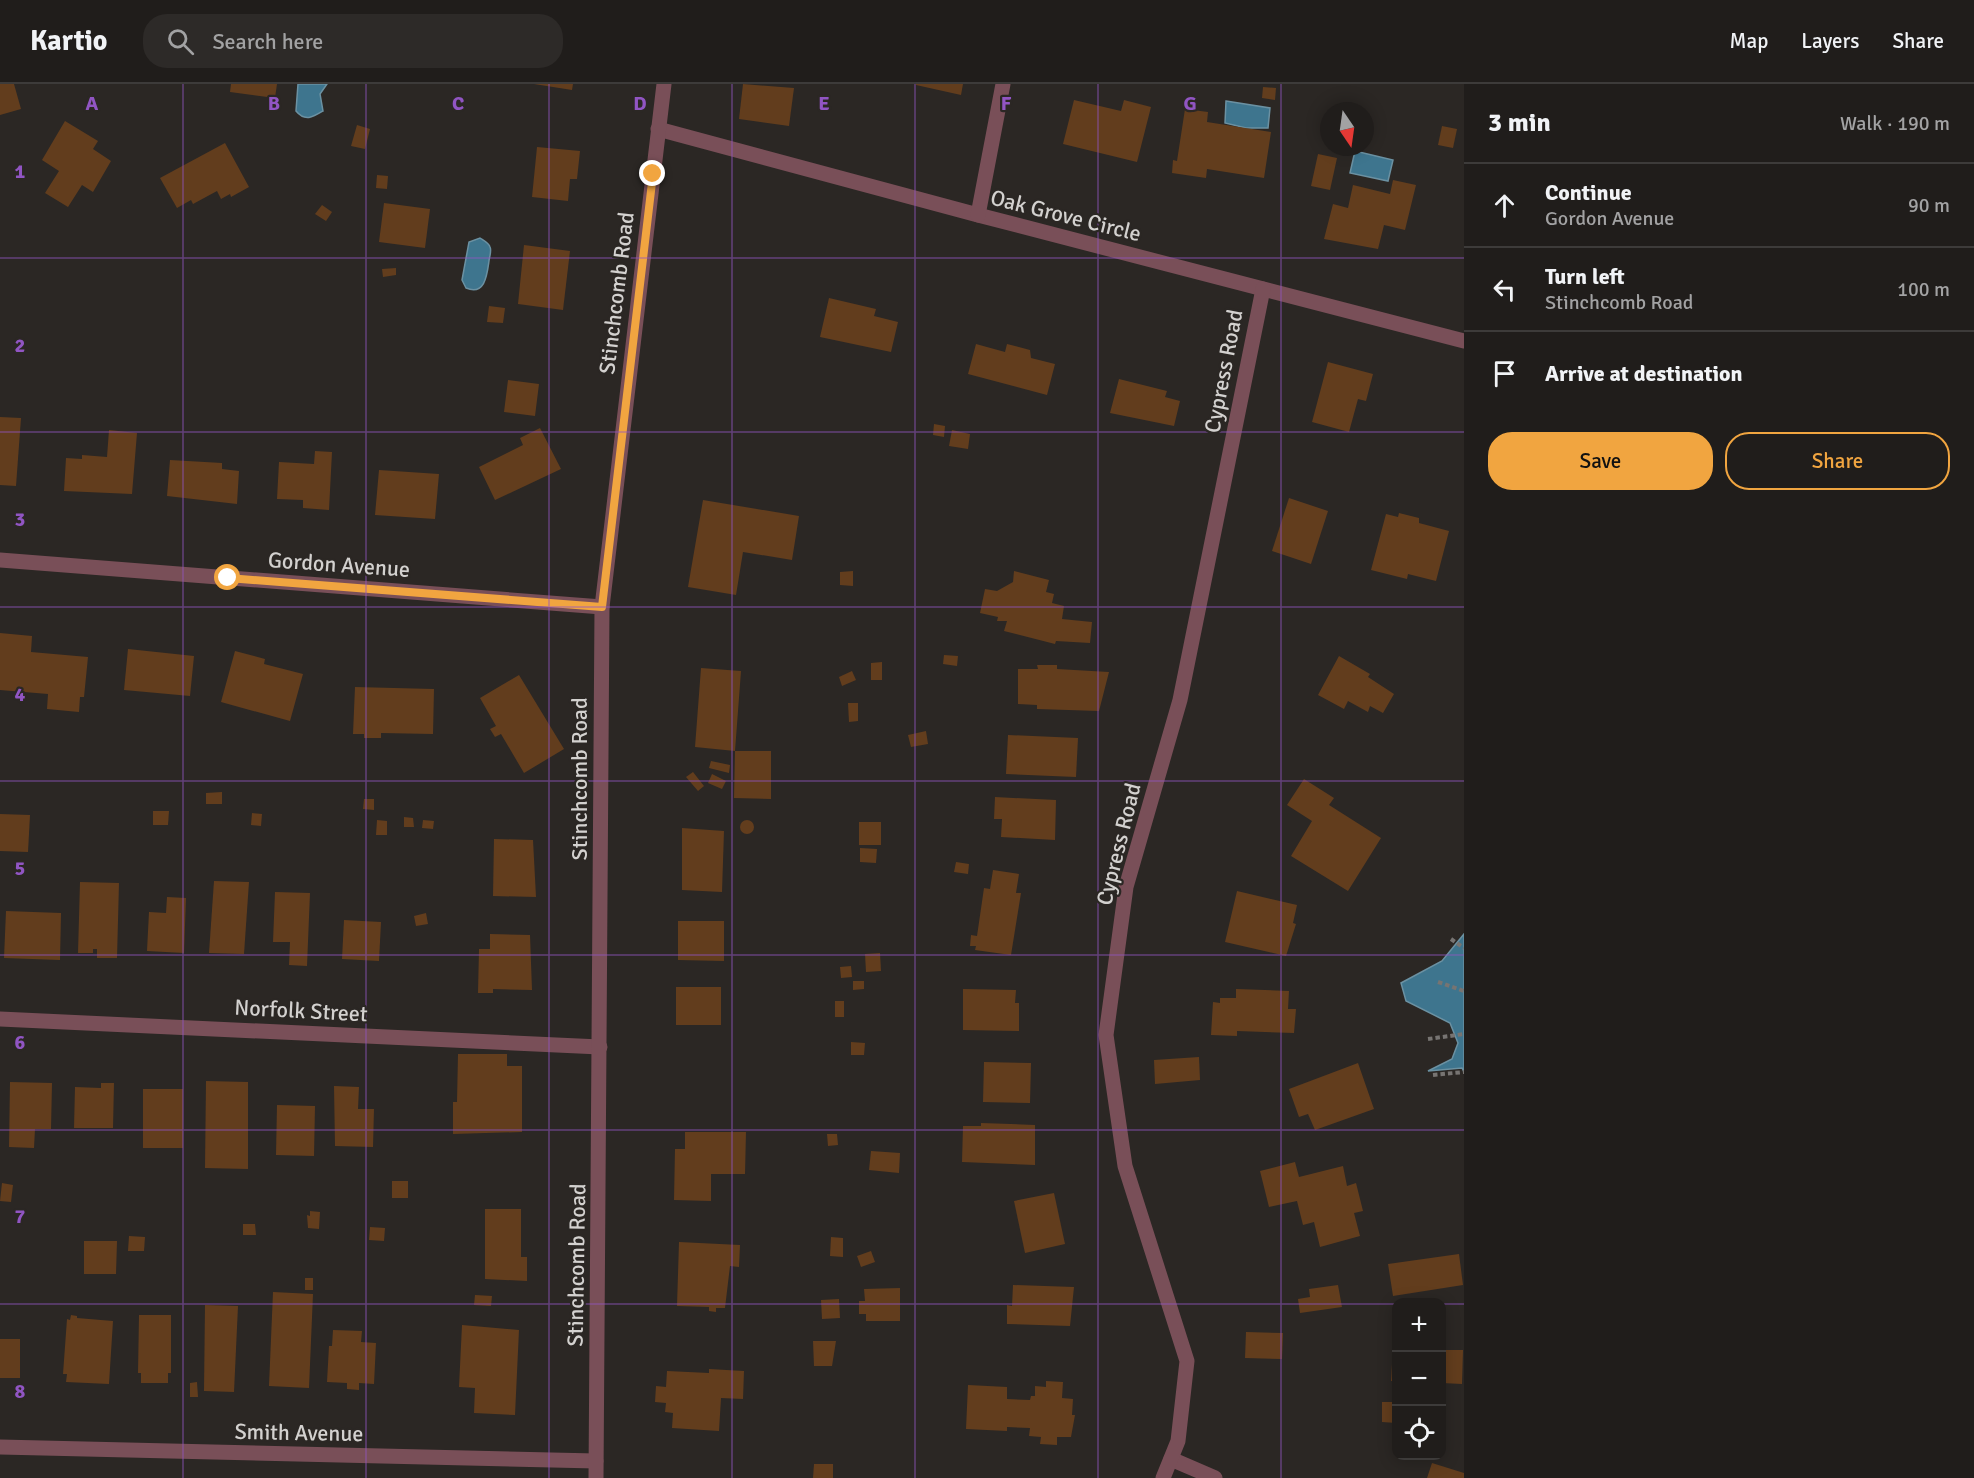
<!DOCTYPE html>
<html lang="en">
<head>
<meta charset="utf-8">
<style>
	body { margin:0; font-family:Signika,sans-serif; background:#2d2a28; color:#f1f3f6 }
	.controls { position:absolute; right:18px; bottom:18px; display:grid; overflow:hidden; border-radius:12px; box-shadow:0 3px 15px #0003 }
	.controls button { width:54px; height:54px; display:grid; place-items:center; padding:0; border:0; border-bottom:2px solid #3d3b3a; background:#201d1b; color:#f1f3f6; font:30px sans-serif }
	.compass { position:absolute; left:1320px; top:18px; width:54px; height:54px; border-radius:50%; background:#201d1b; box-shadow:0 3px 15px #0003; rotate:167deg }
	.stop { position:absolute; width:18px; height:18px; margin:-14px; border:4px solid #f1a540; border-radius:50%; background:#fff }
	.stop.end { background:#f1a540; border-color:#fff; box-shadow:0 2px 6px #0008 }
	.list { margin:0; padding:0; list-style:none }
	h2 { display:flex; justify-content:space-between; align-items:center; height:78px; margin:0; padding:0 24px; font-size:26px }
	h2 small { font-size:20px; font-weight:400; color:#a2a2a3 }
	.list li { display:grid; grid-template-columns:39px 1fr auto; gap:18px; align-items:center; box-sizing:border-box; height:84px; padding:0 24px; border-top:2px solid #3d3b3a }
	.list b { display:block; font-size:22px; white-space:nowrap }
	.list p { margin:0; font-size:20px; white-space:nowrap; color:#a2a2a3 }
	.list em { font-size:20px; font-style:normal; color:#a2a2a3 }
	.actions { display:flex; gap:12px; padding:18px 24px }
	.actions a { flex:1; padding:14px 0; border:2px solid #f1a540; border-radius:24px; text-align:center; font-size:21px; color:#f1a540 }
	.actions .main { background:#f1a540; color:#111 }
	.icon { flex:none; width:33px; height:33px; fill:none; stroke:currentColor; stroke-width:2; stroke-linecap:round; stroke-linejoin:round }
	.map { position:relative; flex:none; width:1464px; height:1394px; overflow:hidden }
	header { display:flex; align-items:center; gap:36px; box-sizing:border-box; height:84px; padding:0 30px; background:#201d1b; border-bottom:2px solid #3d3b3a }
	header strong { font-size:28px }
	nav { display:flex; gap:33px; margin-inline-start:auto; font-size:21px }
	.search { width:420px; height:54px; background:#2d2a28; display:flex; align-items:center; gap:15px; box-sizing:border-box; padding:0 21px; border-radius:24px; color:#a2a2a3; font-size:22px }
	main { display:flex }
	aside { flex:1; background:#201d1b }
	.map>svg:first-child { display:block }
</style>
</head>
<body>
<header>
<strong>Kartio</strong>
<div class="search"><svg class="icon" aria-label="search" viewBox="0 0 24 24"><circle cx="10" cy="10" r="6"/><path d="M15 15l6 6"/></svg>Search here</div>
<nav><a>Map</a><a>Layers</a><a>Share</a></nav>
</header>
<main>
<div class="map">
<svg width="1464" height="1394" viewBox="0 0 1464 1394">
	<rect width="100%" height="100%" fill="#2b2724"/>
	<!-- water -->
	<g fill="#3e758e" stroke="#6b91a2" stroke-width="1.5">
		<path d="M298,0h29l-7,10 3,17c-10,6 -18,11 -27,0z"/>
		<polygon points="1226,17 1270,24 1268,44 1246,44 1225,39"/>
		<polygon points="1355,67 1393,76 1388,97 1350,89"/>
		<path d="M480,154c3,2 9,5 10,9 2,4 -1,11 -1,14 -2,14 -4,35 -23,27l-4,-8 7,-38z"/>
		<polygon points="1464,850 1464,988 1462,984 1428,987 1452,975 1458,959 1450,939 1406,917 1401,899 1442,877"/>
	</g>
	<!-- building -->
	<g fill="#623d1d">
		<polygon points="0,0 14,0 21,25 0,31"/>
		<polygon points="231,0 277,0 275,14 230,8"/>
		<polygon points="534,0 573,0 572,6"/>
		<polygon points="743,0 794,4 789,42 739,35"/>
		<polygon points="963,0 961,11 916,1 916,0"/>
		<polygon points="1263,3 1276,4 1275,16 1262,14"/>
		<polygon points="1074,16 1121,27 1124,16 1151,23 1137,78 1063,60"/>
		<polygon points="1185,25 1208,28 1207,38 1271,48 1264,94 1207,85 1206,94 1172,89 1173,76 1177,77"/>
		<polygon points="65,37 98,57 93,65 111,77 93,108 82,101 68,123 45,109 59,87 42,76"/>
		<polygon points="357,41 370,45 365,65 351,62"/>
		<polygon points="1442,42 1457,45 1453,64 1438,61"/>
		<polygon points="225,59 249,103 231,113 230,110 221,115 217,107 193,120 191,116 177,124 160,94"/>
		<polygon points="537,63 580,67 577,95 570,95 568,117 532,113"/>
		<polygon points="1318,70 1337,74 1330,106 1311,102"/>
		<polygon points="377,91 388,92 387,105 376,104"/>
		<polygon points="1393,96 1416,101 1405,146 1384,141 1378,165 1324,155 1333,120 1348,124 1353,101 1390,110"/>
		<polygon points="384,119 430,125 425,164 379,158"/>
		<polygon points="322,121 332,128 326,137 315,130"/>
		<polygon points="524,161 570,167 563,226 518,220"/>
		<polygon points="396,184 396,191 383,193 382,185"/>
		<polygon points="829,214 876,225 874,232 898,238 891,268 820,253"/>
		<polygon points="489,222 505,224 503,239 487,238"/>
		<polygon points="976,260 1005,268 1007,260 1030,266 1031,274 1055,280 1047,311 968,290"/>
		<polygon points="1328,278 1373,290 1366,317 1358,315 1349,348 1312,338"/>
		<polygon points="1119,295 1167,307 1165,313 1180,317 1174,342 1110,329"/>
		<polygon points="508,296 539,300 535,332 504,328"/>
		<polygon points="0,333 21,334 16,402 0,401"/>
		<polygon points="934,340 945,342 944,353 933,351"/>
		<polygon points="540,344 561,385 495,416 479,383 523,361 520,354"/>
		<polygon points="109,346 137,349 132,410 64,407 66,374 82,375 82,371 107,373"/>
		<polygon points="952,346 970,350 968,365 949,362"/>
		<polygon points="315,367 332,368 329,426 303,424 303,416 277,415 279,378 314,380"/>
		<polygon points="170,376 222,379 222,385 239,387 237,420 167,412"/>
		<polygon points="379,386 439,390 435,435 375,431"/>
		<polygon points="1289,414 1328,427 1311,480 1272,467"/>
		<polygon points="703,416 799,432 792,476 743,468 736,511 688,503"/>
		<polygon points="1399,429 1419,434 1419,439 1449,447 1436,497 1408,490 1407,495 1371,486 1386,430 1398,433"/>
		<polygon points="853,487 853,502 840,501 840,488"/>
		<polygon points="1014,487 1049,496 1046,508 1054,510 1052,519 1064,522 1062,535 1092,538 1090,559 1056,557 1055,560 1004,547 1007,537 997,537 998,533 980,529 985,505 997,507 1013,498"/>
		<polygon points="0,549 32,552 31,568 88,573 84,613 80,613 79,628 47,625 48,610 0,606"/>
		<polygon points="128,565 194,572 190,612 124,606"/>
		<polygon points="235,567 265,575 264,580 303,590 290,637 221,618"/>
		<polygon points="944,571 958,572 957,582 943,580"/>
		<polygon points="1339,572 1370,590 1368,593 1394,610 1383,629 1370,622 1368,628 1348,617 1344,625 1318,611"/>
		<polygon points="882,578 882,596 871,596 871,579"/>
		<polygon points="1037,581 1057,581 1057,585 1109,588 1099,627 1037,625 1037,621 1018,620 1018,585 1038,585"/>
		<polygon points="701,584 741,587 735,667 771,667 771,715 734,714 735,667 695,663"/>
		<polygon points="852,587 856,596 842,602 839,593"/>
		<polygon points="519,591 564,665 524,689 501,650 495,653 490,645 496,642 480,614"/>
		<polygon points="355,603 434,605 433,650 381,649 381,654 364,654 364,650 353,650"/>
		<polygon points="848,619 858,619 858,637 849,638"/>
		<polygon points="926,647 928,660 911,663 908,651"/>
		<polygon points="1008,651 1078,654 1076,693 1006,690"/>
		<polygon points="711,677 730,681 729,689 709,684"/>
		<polygon points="693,688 704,702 698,707 686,693"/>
		<polygon points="712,690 726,697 722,705 708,699"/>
		<polygon points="1304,695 1334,714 1329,721 1381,754 1348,807 1291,772 1312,737 1287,721"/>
		<polygon points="222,708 222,720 206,720 206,709"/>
		<polygon points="995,713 1056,716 1055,756 1001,753 1002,735 994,735"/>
		<polygon points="364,715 374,715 374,726 363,725"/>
		<polygon points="153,727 169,727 168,741 153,741"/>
		<polygon points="252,729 262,730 261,742 251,741"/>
		<polygon points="0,730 30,731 28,768 0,767"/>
		<polygon points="404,733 413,734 414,743 404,743"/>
		<polygon points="377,736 387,737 387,751 376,751"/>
		<polygon points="423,736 434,737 433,745 422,744"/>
		<circle cx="747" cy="743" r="7"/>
		<rect x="859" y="738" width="22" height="23"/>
		<polygon points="682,744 724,747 722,808 682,806"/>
		<polygon points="494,755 533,756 536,813 493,812"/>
		<polygon points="860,764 877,765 876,779 860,778"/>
		<polygon points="956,778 969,780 968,790 954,788"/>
		<polygon points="993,786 1019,790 1016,809 1021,809 1011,871 975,866 976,862 970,862 971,851 977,852 984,804 990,805"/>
		<polygon points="214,797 249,798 244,870 209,869"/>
		<polygon points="80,798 119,799 117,874 97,874 97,865 93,865 93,869 78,869"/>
		<polygon points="1237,807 1297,821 1293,839 1296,840 1286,872 1225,858"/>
		<polygon points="275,808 310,809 307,882 289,881 290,858 273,858"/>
		<polygon points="167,813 186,814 184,869 147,867 149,828 166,829"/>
		<polygon points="6,827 61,829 60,876 4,874"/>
		<polygon points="426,829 428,840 416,842 414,832"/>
		<polygon points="344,836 381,838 379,877 342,875"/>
		<polygon points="678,837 724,837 724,877 678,876"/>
		<polygon points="490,850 530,851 532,906 493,905 493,909 478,909 479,865 490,865"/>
		<polygon points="880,869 881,887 866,888 865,870"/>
		<polygon points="851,882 852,893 841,894 840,883"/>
		<polygon points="853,897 864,897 864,905 853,906"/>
		<rect x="676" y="903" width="45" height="38"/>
		<polygon points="963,905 1016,906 1015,919 1019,919 1019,947 963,946"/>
		<polygon points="1236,905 1289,907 1288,925 1296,925 1294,949 1237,947 1237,952 1211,951 1213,918 1220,919 1220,914 1236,914"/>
		<rect x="835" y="917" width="9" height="16"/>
		<polygon points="851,958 865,959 864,971 851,971"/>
		<polygon points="458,970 507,970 507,982 522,982 522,1048 453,1050 453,1018 457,1018"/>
		<polygon points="1199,973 1200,996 1155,1000 1154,976"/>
		<polygon points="984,978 1031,979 1030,1019 983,1018"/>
		<polygon points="1358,979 1374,1025 1315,1046 1308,1030 1299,1033 1289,1005"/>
		<polygon points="206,997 248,998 248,1085 205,1084"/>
		<polygon points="10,998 52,999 51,1045 35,1045 34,1064 9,1063"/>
		<polygon points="101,999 114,999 113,1044 74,1044 75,1003 101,1004"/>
		<polygon points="334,1002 359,1003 358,1025 374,1025 373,1063 335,1062"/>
		<rect x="143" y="1005" width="40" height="59"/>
		<polygon points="277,1021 315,1022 314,1072 276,1071"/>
		<polygon points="981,1039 1035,1041 1035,1081 962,1078 963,1042 981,1042"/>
		<polygon points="685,1048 746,1048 745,1090 711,1090 711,1117 674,1116 675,1065 685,1065"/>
		<polygon points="827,1050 837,1050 838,1061 828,1062"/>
		<polygon points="871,1067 900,1069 899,1089 869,1086"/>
		<polygon points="1295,1078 1299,1093 1343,1082 1347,1102 1356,1099 1363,1127 1354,1129 1360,1152 1320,1163 1314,1138 1303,1141 1297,1117 1269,1123 1260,1087"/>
		<rect x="392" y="1097" width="16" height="17"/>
		<polygon points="2,1099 13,1101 11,1118 0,1117"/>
		<polygon points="1054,1109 1065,1160 1025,1169 1014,1117"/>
		<polygon points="485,1125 521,1125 521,1173 527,1173 527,1197 485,1195"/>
		<polygon points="310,1127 320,1128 319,1145 308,1144 307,1131 310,1132"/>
		<polygon points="243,1140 255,1140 256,1151 243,1151"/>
		<polygon points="370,1143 385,1144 384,1157 369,1156"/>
		<polygon points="129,1152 145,1153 144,1167 128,1167"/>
		<polygon points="831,1153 843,1154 843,1173 830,1172"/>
		<polygon points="84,1157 117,1157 116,1190 84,1190"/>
		<polygon points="679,1158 740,1161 739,1183 730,1182 725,1224 716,1224 716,1228 709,1227 709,1223 677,1222"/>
		<polygon points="871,1167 875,1178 861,1183 857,1172"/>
		<polygon points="1459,1170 1463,1201 1393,1212 1388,1180"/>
		<rect x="305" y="1194" width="8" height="12"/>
		<polygon points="1013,1201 1074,1203 1070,1242 1007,1240 1007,1221 1012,1222"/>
		<polygon points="1338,1201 1342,1223 1300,1229 1298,1215 1310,1213 1309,1205"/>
		<polygon points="900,1204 900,1237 866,1237 866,1230 859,1230 859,1217 865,1217 864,1205"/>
		<polygon points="273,1208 313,1210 309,1304 269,1302"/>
		<polygon points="475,1211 492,1212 491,1222 474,1221"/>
		<polygon points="839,1215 840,1234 822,1235 821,1216"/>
		<polygon points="205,1221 238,1222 234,1308 204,1307"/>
		<polygon points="71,1231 77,1232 77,1234 113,1237 109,1300 66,1298 67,1290 63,1290 67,1235 70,1236"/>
		<polygon points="139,1231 171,1231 171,1289 168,1289 168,1299 141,1299 141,1289 138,1289"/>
		<polygon points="462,1241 519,1246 515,1331 474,1329 475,1304 459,1303"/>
		<polygon points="333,1246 362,1247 361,1258 376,1259 374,1300 359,1299 359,1306 347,1305 347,1299 327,1298 329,1262 332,1262"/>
		<polygon points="1246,1248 1283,1249 1282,1275 1245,1274"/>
		<rect x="0" y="1255" width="20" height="39"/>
		<polygon points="813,1257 836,1257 832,1282 814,1282"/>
		<polygon points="1393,1263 1396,1264 1396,1297 1391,1297"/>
		<polygon points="1442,1266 1463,1266 1462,1300 1442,1299"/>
		<polygon points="709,1285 744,1287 743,1315 721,1314 719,1347 672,1344 673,1329 665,1328 666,1319 655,1318 656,1302 666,1303 667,1287 709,1289"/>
		<polygon points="1046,1297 1063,1298 1062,1314 1073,1315 1072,1331 1075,1331 1071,1353 1057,1353 1057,1361 1040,1360 1041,1353 1029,1352 1030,1344 1007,1343 1007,1347 966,1345 968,1301 1007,1303 1007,1315 1030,1316 1031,1312 1035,1312 1035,1302 1046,1303"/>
		<polygon points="197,1298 198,1313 190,1313 190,1299"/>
		<polygon points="1382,1318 1396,1318 1396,1339 1382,1338"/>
		<polygon points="1432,1379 1464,1389 1464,1394 1427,1394"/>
		<polygon points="814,1380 833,1380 833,1394 813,1394"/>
	</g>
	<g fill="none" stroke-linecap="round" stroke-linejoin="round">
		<!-- path -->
		<g stroke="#777472" stroke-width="4" stroke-dasharray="4.5 3" stroke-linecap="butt">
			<polyline points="1451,855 1464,864"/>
			<polyline points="1438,898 1464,907"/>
			<polyline points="1428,955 1464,950"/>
			<polyline points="1433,991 1464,988"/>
		</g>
		<!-- service -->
		<polyline stroke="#794f58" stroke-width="15" points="1171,1375 1215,1394"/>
		<!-- minor -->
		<g stroke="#794f58" stroke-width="15">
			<polyline points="658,45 978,131 1464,257"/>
			<polyline points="978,131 1003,0"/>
			<polyline points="0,476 602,523"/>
			<polyline points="0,935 600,963"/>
			<polyline points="0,1363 596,1377"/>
			<polyline points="596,1394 602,523 664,0"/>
			<polyline points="1163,1394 1178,1357 1187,1277 1125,1082 1106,951 1126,803 1180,616 1263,205"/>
		</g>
	</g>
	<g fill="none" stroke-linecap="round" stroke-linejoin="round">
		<!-- route -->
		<polyline stroke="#f1a540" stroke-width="8" points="228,494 602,523 653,90"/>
	</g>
	<!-- grid -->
	<path fill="none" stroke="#9155c3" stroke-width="1.5" stroke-opacity="0.55" d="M183,0v1394M366,0v1394M549,0v1394M732,0v1394M915,0v1394M1098,0v1394M1281,0v1394M0,174h1464M0,348h1464M0,523h1464M0,697h1464M0,871h1464M0,1046h1464M0,1220h1396M1442,1220h22"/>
	<g text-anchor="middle" stroke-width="4.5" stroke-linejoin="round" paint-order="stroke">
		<!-- street labels -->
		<g font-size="22" fill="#d3d1cf" stroke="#2b2724">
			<text transform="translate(1066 131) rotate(14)" y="8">Oak Grove Circle</text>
			<text transform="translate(616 209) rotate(-83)" y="8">Stinchcomb Road</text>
			<text transform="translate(1223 287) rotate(-79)" y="8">Cypress Road</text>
			<text transform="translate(339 480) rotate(4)" y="8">Gordon Avenue</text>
			<text transform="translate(579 695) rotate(-90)" y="8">Stinchcomb Road</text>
			<text transform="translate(1118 760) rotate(-76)" y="8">Cypress Road</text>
			<text transform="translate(301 926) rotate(3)" y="8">Norfolk Street</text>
			<text transform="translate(576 1181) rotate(-89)" y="8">Stinchcomb Road</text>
			<text transform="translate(299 1348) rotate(1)" y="8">Smith Avenue</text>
		</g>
	</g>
	<g font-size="20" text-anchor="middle" font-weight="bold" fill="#9155c3" stroke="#2b2724" stroke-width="4.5" stroke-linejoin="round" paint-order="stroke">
		<text x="92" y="26">A</text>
		<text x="274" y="26">B</text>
		<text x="458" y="26">C</text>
		<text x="640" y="26">D</text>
		<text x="824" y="26">E</text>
		<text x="1006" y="26">F</text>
		<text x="1190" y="26">G</text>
		<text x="20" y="94">1</text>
		<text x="20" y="268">2</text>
		<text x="20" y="442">3</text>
		<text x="20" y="617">4</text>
		<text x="20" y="791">5</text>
		<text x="20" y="965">6</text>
		<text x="20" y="1139">7</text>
		<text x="20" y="1314">8</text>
	</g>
</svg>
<div class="controls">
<button>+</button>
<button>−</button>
<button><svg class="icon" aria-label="locate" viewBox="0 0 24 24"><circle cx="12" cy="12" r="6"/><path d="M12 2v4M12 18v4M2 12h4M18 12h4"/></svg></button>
</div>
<svg class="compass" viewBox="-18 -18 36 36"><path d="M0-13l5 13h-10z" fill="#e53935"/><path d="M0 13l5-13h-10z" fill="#a2a2a3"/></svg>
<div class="stop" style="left:228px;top:494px"></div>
<div class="stop end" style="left:653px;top:90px"></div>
</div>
<aside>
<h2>3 min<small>Walk · 190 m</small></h2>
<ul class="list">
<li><svg class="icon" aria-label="ahead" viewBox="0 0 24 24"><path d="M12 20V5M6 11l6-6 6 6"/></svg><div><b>Continue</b><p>Gordon Avenue</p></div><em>90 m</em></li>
<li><svg class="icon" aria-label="left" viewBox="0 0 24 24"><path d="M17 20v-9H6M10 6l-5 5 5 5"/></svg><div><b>Turn left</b><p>Stinchcomb Road</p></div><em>100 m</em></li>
<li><svg class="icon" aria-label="arrive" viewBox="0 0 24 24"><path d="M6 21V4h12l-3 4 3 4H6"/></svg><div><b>Arrive at destination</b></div></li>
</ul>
<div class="actions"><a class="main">Save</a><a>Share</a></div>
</aside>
</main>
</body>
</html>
